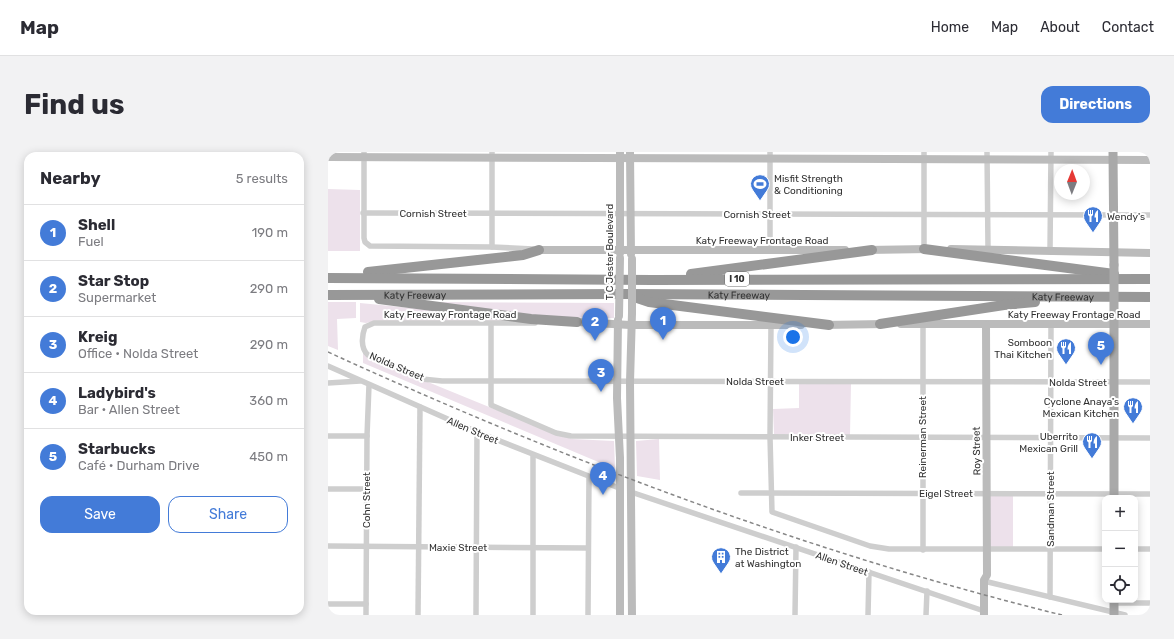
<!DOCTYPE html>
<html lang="en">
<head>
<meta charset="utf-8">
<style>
	body { margin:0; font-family:Rubik,sans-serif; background:#f2f2f3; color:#2b2b33 }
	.controls { position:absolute; right:12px; bottom:12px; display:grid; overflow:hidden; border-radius:8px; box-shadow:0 2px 10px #0003 }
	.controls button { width:36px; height:36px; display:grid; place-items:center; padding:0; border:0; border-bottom:1px solid #e1e1e2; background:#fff; color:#2b2b33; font:20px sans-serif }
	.compass { position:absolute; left:726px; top:12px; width:36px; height:36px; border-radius:50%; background:#fff; box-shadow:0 2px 10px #0003; rotate:1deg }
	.you { position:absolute; left:465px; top:185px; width:14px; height:14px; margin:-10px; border:3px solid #fff; border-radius:50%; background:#1a73e8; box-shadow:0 0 0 6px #1a73e833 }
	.badge { display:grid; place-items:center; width:26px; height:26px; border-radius:50%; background:#437bd8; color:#fff; font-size:13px; font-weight:700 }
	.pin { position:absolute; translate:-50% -33px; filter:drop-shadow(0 1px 2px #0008) }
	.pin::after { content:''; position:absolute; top:21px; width:14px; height:12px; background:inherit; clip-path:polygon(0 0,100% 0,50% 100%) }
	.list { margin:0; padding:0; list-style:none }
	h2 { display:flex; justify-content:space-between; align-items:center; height:52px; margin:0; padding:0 16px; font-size:17px }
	h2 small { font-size:13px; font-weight:400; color:#7c7c81 }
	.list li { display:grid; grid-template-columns:26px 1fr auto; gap:12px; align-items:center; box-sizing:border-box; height:56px; padding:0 16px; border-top:1px solid #e1e1e2 }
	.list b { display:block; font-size:15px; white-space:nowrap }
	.list p { margin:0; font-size:13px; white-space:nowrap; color:#7c7c81 }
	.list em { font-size:13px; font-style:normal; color:#7c7c81 }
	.actions { display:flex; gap:8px; padding:12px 16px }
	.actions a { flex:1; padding:9px 0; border:1px solid #437bd8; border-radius:12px; text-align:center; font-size:14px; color:#437bd8 }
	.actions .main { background:#437bd8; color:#fff }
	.icon { flex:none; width:22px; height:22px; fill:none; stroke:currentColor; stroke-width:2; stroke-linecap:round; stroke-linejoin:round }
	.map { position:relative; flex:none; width:822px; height:463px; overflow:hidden; border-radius:12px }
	header { display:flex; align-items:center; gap:24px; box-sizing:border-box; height:56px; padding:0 20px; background:#fff; border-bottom:1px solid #e1e1e2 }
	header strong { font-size:19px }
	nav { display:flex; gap:22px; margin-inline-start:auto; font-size:14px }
	.intro { display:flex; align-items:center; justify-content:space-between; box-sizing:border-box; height:96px; padding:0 24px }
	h1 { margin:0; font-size:28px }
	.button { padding:10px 18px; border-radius:12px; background:#437bd8; color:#fff; font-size:14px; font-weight:700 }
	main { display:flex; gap:24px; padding:0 24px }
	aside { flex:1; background:#fff; border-radius:12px; box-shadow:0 2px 10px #0003 }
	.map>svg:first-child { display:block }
</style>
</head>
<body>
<header>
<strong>Map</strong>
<nav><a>Home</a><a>Map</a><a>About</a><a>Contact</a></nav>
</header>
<div class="intro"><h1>Find us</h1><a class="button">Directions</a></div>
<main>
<aside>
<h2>Nearby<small>5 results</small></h2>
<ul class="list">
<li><span class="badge">1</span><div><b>Shell</b><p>Fuel</p></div><em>190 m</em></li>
<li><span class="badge">2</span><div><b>Star Stop</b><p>Supermarket</p></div><em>290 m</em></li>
<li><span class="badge">3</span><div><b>Kreig</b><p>Office · Nolda Street</p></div><em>290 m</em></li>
<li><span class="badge">4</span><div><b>Ladybird's</b><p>Bar · Allen Street</p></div><em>360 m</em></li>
<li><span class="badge">5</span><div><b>Starbucks</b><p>Café · Durham Drive</p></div><em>450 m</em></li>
</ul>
<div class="actions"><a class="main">Save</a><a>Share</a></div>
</aside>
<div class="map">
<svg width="822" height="463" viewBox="0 0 822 463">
	<rect width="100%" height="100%" fill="#fff"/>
	<!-- green -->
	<g fill="#ede1eb">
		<polygon points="0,37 32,38 32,99 0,99"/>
		<polygon points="0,150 28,150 28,166 9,167 10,198 0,194"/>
		<polygon points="101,150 286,151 286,166 213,165"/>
		<polygon points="32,151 176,165 175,169 47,169 38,171 32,170"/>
		<polygon points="35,201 95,228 227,282 244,287 286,289 287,317 35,211"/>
		<polygon points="471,231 523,232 522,283 446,282 445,257 471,256"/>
		<polygon points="331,287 332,328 309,324 308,289"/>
		<polygon points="661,344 685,344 685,395 662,395"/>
	</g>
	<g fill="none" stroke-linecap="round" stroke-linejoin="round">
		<!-- street -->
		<g stroke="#cecece" stroke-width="5.5">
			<polyline points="36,0 36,86 37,90 42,94 164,95 205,97"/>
			<polyline points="659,0 660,96"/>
			<polyline points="35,61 822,63"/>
			<polyline points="164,95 164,0"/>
			<polyline points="596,97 596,0"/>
			<polyline points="442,98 442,0"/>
			<polyline points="722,98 723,0"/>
			<path d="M207,171h-161l-9,4c-3,8 -5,21 3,28l54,24 20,2 708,1"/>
			<polyline points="163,173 163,253 228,281 243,284 822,286"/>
			<polyline points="443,173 442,285 444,360 542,394 561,397 777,397"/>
			<polyline points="0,214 149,280 291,336"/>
			<polyline points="0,231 32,229"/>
			<polyline points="0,284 39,284"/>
			<polyline points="0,337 38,337"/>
			<polyline points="303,340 656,459"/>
			<polyline points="413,341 822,342"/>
			<polyline points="0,394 260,396"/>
			<polyline points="807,397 822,397"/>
			<polyline points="595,398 595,173"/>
			<polyline points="660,430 797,463"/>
			<polyline points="722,445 723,173"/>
			<polyline points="786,451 822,451"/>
			<polyline points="0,452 38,452"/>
			<polyline points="38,463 39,284 41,233"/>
			<polyline points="90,463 92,255"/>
			<polyline points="148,463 149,280"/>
			<polyline points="205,463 205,303"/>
			<polyline points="260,463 261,325"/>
			<polyline points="467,463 468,395"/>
			<polyline points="540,463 541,420"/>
			<polyline points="598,463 599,439"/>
		</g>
		<!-- secondary -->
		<g stroke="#bbb" stroke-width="8">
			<polyline points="292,0 292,101"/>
			<polyline points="302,0 303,102"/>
			<polyline points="0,5 822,8"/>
			<polyline points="623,97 822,101"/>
			<polyline points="211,98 517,98"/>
			<polyline points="539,98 601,97"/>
			<polyline points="304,161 302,230 304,463"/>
			<polyline points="290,168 289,246 292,306 292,463"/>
			<polyline points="249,170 302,173 473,173"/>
			<polyline points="573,172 822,172"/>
			<polyline points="495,173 557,172"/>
			<polyline points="656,463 656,428 659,423 658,173"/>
		</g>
		<!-- primary -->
		<g stroke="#a9a9a9" stroke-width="9">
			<polyline points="785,0 786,113"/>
			<polyline points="786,163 786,346"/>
			<polyline points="786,463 786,448"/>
		</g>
		<!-- highway -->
		<g stroke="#989898" stroke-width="10">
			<polyline points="596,97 786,122"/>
			<polyline points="40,120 195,103 211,98"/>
			<polyline points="363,122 544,98"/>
			<polyline points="0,126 324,128 822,127"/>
			<path id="s1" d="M0,143l296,-1 526,3"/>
			<polyline points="306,145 321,150 501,173"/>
			<polyline points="51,147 203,167 249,170"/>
			<polyline points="552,172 676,153 707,150"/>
		</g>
		<!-- rail -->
		<path stroke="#868686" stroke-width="1.5" stroke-dasharray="4 3" stroke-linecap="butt" d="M0,200c236,108 482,201 734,263"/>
		<!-- secondary-bridge -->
		<g stroke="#bbb" stroke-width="8">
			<polyline points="304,107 304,161"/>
			<polyline points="291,164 292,106"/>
		</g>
		<!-- primary-bridge -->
		<polyline stroke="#a9a9a9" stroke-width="9" points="786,163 786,113"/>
	</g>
	<!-- icons -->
	<defs>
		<symbol id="stadium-pin" viewBox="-11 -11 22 30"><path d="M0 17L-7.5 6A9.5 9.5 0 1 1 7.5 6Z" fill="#437bd8" stroke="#fff"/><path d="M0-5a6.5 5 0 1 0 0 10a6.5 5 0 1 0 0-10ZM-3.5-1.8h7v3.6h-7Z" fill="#fff"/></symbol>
		<symbol id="restaurant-pin" viewBox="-11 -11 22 30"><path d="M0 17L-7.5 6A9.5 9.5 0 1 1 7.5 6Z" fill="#437bd8" stroke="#fff"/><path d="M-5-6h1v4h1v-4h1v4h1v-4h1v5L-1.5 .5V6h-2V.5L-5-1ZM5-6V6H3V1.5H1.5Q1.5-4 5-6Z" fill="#fff"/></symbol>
		<symbol id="building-pin" viewBox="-11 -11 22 30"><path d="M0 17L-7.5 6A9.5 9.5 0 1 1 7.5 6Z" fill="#437bd8" stroke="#fff"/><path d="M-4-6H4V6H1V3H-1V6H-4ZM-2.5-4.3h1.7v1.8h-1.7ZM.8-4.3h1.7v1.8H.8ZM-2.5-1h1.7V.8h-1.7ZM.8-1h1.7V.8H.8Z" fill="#fff"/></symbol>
	</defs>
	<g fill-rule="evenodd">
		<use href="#stadium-pin" x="421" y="21" width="22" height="30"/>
		<use href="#restaurant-pin" x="754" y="53" width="22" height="30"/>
		<use href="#restaurant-pin" x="727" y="185" width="22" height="30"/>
		<use href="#restaurant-pin" x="794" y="244" width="22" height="30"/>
		<use href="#restaurant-pin" x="753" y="279" width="22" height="30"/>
		<use href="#building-pin" x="382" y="394" width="22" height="30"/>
	</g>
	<g text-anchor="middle" stroke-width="4" stroke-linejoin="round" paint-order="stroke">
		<!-- shield labels -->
		<rect fill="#fff" stroke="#6f6f6f" stroke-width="1" x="397" y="120" width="24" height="14" rx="3"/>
		<g font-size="9" font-weight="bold" fill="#313131">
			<text x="409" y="130">I 10</text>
		</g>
		<!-- poi labels -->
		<g font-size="10" fill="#313131" stroke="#fff" text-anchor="start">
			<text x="446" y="30">Misfit Strength<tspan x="446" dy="12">&amp; Conditioning</tspan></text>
			<text x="779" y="68">Wendy's</text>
			<text x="724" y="194" text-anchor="end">Somboon<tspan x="724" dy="12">Thai Kitchen</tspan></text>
			<text x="791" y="253" text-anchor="end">Cyclone Anaya's<tspan x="791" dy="12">Mexican Kitchen</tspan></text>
			<text x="750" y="288" text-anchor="end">Uberrito<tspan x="750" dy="12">Mexican Grill</tspan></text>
			<text x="407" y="403">The District<tspan x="407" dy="12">at Washington</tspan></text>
		</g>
		<!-- street labels -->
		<g font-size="10" fill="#313131" stroke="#fff">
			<text x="105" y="65">Cornish Street</text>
			<text x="429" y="66">Cornish Street</text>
			<text x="434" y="92">Katy Freeway Frontage Road</text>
			<text transform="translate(281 100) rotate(-90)" y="4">T C Jester Boulevard</text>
			<text dy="4" stroke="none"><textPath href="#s1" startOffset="87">Katy Freeway</textPath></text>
			<text dy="4" stroke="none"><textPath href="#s1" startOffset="411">Katy Freeway</textPath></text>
			<text dy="4" stroke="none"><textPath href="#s1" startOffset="735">Katy Freeway</textPath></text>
			<text x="122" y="166">Katy Freeway Frontage Road</text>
			<text x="746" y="166">Katy Freeway Frontage Road</text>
			<text transform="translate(69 214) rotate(23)" y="4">Nolda Street</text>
			<text x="427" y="233">Nolda Street</text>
			<text x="750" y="234">Nolda Street</text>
			<text transform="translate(145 278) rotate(23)" y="4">Allen Street</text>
			<text x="489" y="289">Inker Street</text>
			<text transform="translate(594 285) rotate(-90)" y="4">Reinerman Street</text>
			<text transform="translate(648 299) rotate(-91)" y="4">Roy Street</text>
			<text x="618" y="345">Eigel Street</text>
			<text transform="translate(38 348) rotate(-90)" y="4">Cohn Street</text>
			<text transform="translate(722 357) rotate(-90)" y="4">Sandman Street</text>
			<text x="130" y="399">Maxie Street</text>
			<text transform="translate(514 411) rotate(19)" y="4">Allen Street</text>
		</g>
	</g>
</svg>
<div class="controls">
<button>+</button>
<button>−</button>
<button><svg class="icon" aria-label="locate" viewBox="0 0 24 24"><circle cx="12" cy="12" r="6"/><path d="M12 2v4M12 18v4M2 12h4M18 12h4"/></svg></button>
</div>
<svg class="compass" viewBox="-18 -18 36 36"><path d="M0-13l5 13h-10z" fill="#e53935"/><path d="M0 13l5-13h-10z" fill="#7c7c81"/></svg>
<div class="you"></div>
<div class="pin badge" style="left:335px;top:188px">1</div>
<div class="pin badge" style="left:267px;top:189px">2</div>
<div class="pin badge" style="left:273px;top:240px">3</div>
<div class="pin badge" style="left:275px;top:343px">4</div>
<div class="pin badge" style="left:773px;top:213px">5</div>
</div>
</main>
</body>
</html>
